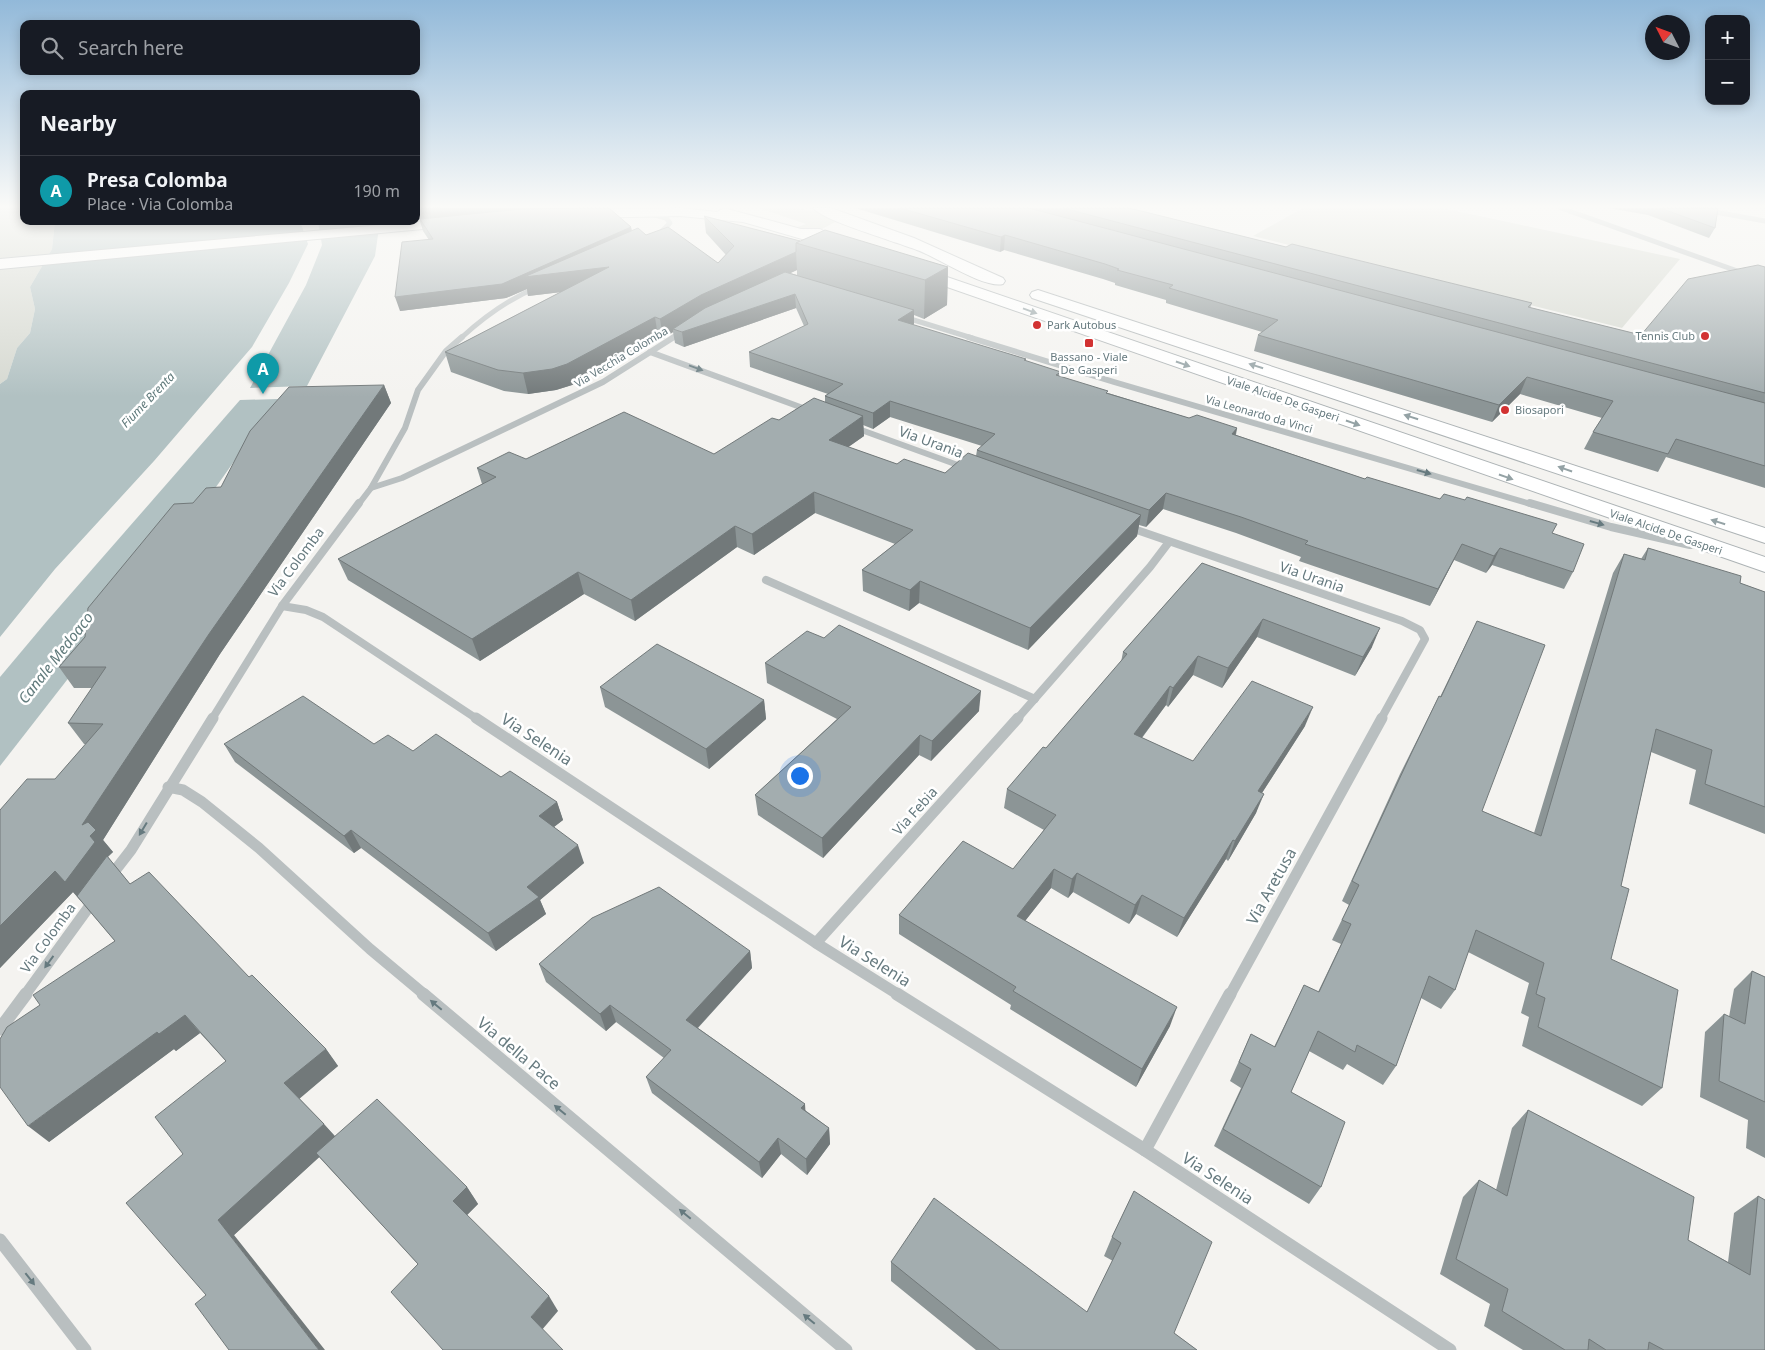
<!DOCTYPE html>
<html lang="en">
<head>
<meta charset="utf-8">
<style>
	body { margin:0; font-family:"Noto Sans",sans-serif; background:#242831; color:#f1f3f6 }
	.controls { position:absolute; right:15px; top:15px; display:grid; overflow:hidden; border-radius:10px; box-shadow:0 2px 12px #0003 }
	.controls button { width:45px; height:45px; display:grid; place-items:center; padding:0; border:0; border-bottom:1px solid #363941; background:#171b24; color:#f1f3f6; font:25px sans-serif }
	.compass { position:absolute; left:1645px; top:15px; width:45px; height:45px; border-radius:50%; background:#171b24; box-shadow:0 2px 12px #0003; rotate:312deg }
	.you { position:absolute; left:799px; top:775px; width:18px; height:18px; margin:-12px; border:4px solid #fff; border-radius:50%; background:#1a73e8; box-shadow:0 0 0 8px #1a73e833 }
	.badge { display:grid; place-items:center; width:32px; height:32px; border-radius:50%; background:#d93025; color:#fff; font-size:16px; font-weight:700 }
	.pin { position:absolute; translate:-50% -41px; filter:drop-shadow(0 1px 2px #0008) }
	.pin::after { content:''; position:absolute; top:26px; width:18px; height:15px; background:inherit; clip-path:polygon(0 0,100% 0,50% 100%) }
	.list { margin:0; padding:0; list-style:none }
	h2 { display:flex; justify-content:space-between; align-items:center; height:65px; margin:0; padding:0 20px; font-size:21px }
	h2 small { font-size:16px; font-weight:400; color:#9ea1a6 }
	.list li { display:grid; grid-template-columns:32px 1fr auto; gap:15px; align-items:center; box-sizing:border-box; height:70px; padding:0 20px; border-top:1px solid #363941 }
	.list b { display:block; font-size:19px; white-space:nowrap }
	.list p { margin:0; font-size:16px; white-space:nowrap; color:#9ea1a6 }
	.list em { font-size:16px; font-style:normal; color:#9ea1a6 }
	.icon { flex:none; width:28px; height:28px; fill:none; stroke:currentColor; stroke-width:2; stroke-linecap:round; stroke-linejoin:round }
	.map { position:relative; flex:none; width:1765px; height:1350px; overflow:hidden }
	.search { position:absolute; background:#171b24; box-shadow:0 2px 12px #0003; left:20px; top:20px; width:400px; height:55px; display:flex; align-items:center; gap:12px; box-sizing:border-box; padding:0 18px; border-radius:10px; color:#9ea1a6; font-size:19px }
	.panel { position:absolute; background:#171b24; box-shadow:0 2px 12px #0003; left:20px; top:90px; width:400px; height:135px; border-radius:10px }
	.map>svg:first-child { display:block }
</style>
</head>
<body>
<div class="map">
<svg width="1765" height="1350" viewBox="0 0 1765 1350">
	<rect width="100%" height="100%" fill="#f4f3f0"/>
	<!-- green -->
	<g fill="#d5d8d0">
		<polygon points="0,208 24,208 24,221 55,221 52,249 30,287 35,309 30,333 17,348 7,379 0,384"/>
		<path d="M759,208c24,0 57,-3 76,14l-13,7 -27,-1 11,-4z"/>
		<polygon points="1303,208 1442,208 1680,259 1622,328 1253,236"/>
	</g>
	<!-- water -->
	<g fill="#b1c1c2">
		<polygon points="55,221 300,221 308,244 289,283 252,347 154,461 55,569 0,637 0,384 7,379 17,348 30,333 35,309 30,287 52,249"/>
		<polygon points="318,221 380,221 375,256 307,386 250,388 306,285 322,245"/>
		<polygon points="278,399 204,504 0,766 0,677 47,621 240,400"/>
	</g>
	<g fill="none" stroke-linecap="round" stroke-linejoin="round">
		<defs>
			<g id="major">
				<polygon points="680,208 717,212 724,208 801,229 820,229 827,233 825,236 852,245 854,248 847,252 743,222 680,216 578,218 571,214 578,210"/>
				<path d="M813,208h18l83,30 89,40 2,3 -2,3c-19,5 -66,-27 -86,-34 -20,-8 -93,-29 -104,-42z"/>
				<polygon points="460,218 467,222 465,225 0,269 0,259"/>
				<polygon points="912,265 1765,557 1765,572 907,273 904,270"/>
				<polygon points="1038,290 1765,528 1765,543 1032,298 1030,295 1032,292"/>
			</g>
		</defs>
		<!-- major casing -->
		<use href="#major" stroke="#adb3b5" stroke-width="2"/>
		<!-- minor-far4 -->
		<g stroke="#b9bfc0" stroke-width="5">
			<polyline points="1561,208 1765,281"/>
			<polyline points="1693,208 1765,221"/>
			<polyline points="651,214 666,218 670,223 660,233"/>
			<polyline points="904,317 972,338"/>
			<path d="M461,338c23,-21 47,-39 77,-51"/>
			<polyline points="672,338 683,331"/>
		</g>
		<!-- minor-far3 -->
		<g stroke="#b9bfc0" stroke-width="6">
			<polyline points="968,337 1114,382 1534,505"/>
			<polyline points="650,352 811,411"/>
			<polyline points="853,427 966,468"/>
			<polyline points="371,488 402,478 603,382 674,337"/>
			<polyline points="358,505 371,488 405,428 418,390 446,351 462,337"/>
		</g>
		<!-- minor-far2 -->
		<g stroke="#b9bfc0" stroke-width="8">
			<polyline points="1530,503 1611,527 1690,545"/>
			<polyline points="1128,527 1402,621 1420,630 1425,639 1381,719"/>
			<polyline points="766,580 1035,699"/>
			<polyline points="282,606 306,610 323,617 477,719"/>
			<polyline points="212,719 282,606 359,503"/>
			<polyline points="1017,719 1150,567 1169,542"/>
		</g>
		<!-- minor-far1 -->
		<g stroke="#b9bfc0" stroke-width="11">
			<polyline points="476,718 816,943 899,995"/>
			<polyline points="168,787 183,790 202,802 259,848 370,949 425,995"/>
			<polyline points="110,877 131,850 213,718"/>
			<polyline points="816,943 1018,718"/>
			<polyline points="25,995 94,900"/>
			<polyline points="1230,995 1382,718"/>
		</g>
		<!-- minor -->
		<g stroke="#b9bfc0" stroke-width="13">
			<polyline points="423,994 846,1350"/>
			<polyline points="897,994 1145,1150 1450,1350"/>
			<polyline points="0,1029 26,994"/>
			<polyline points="1145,1150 1230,994"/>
			<polyline points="0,1240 85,1350"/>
		</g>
		<!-- major -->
		<use href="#major" fill="#fff" fill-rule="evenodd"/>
	</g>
	<!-- wall -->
	<g fill="#8c9596" fill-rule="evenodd">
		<path d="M416,208h193l22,19 1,4 14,4 72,28 8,-8 -20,-22 -2,-17 96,25 148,26 -1,38 -23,14 -10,-4 -1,10 113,34v2l35,11 -1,4 48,17 81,25 48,10 -1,7 129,44 75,20 112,34 21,39 -9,17 -72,-24 -6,8 -32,-13 -24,46 -131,-45 2,-4 -65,-24 -73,-24 -17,18 -7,-2 -2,11 -109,114 -109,-47 -10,8 -46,-20 -1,-21 33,-26 -80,-31 -61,42 -17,-8 -102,74 -51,-27 -104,67 -132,-81 -10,-21 144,-75 -5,-16 49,-9 188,-5 65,-34 46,-18v-6l3,-2 -78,-27 -1,-15 55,-26 -8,-18 -112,39 -9,-4 -2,-11 -10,7 -5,-2 -86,48 -16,5 -28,4 -24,-3 -53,-19 -6,-20 116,-60 -33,4 -1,-7 -21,9 -106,13 29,-71 -6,-9zM797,270v5l-7,-2zM890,417l92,29 -5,4 -1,6 -31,17 -48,-9 -49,-17 16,-11 -1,-11 10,4z"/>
		<polygon points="855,208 1129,208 1286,247 1532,303 1530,308 1641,335 1765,267 1765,488 1666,457 1658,472 1584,449 1593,432 1602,418 1520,394 1492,422 1254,351 1258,335 1262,332 1166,303 1166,300 1115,285 1115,283 1103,279 1004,250 1000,252"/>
		<polygon points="1608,208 1718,208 1715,228 1709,238 1648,215"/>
		<polygon points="384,385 391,403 220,654 103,840 113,852 108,857 130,884 249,977 326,1049 338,1066 299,1098 335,1136 467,1187 478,1204 467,1215 558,1311 418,1264 319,1157 234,1235 206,1295 183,1154 226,1061 200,1033 176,1051 174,1049 49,1142 40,1005 115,941 73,892 0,968 0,810 55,779 86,744 84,744 68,723 92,688 74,688 59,667 85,637 193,503 221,487"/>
		<polygon points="1648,548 1740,583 1765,592 1765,834 1689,804 1696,770 1651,752 1621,886 1611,959 1662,1088 1642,1106 1522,1046 1529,1017 1521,1013 1529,983 1468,952 1455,990 1441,1009 1421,998 1396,1066 1383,1085 1347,1064 1343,1070 1309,1051 1291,1092 1321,1187 1309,1204 1214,1146 1241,1088 1230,1081 1251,1034 1274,1047 1304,985 1318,992 1341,944 1332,940 1349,905 1342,901 1400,774 1439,696 1440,697 1477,621 1482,811 1534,833 1613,573 1624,554 1641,559"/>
		<polygon points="1202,563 1372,647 1355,676 1257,637 1222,688 1193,675 1168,707 1166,705 1142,738 1193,761 1305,726 1262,793 1256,813 1228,861 1226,859 1177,937 1136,914 1129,924 1073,892 1068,898 1051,888 1025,921 1170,1026 1136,1087 1010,1009 1011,1005 899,934 899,915 1013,869 1044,830 1004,808 1007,789 1046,748 1121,662 1123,652"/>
		<polygon points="765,663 979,711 931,761 919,755 823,858 758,815 755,795 837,719 767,683"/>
		<polygon points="600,687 764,700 766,719 709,769 605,707"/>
		<polygon points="224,744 374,744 413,751 501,777 557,802 563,820 554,827 584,863 540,900 546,914 496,951 361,848 354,853 235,762"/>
		<polygon points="750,951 752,968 698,1028 805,1104 805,1110 829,1128 830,1144 807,1175 781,1154 762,1178 652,1093 646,1077 664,1058 616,1022 606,1031 546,982 539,964"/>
		<polygon points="1752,971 1765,977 1765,1158 1746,1148 1748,1120 1700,1097 1705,1032 1724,1014 1729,1017 1734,989"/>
		<polygon points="1528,1110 1688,1240 1728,1262 1734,1213 1758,1196 1765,1350 1523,1350 1484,1326 1490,1304 1440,1274 1463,1197 1479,1180 1496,1190 1512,1128"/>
		<polygon points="1134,1191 1174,1333 1197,1350 976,1350 891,1281 891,1262 1087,1312 1113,1261 1104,1256 1112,1237"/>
	</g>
	<!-- shaded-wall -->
	<g fill="#72797a">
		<polygon points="440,208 524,208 525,210 416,220 416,210"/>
		<polygon points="631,227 633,239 609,267 613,286 528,296 527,289 506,298 400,311 395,297"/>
		<polygon points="1005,235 1004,250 1000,252 1001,237"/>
		<polygon points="796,252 797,270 673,329 673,332 663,339 660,319 701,295"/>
		<polygon points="948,267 947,305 924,319 925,280"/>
		<polygon points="795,294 796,308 684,347 682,332"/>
		<polygon points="914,310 914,325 898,320"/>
		<polygon points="655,317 658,337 572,385 556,390 528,394 523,373"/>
		<polygon points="1527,377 1520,394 1492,422 1499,405"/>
		<polygon points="384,385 391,403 220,654 103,840 113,852 107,857 83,903 73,892 0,968 0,926 82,825 209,634"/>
		<polygon points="890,401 890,417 873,429 873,413"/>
		<polygon points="863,416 864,436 830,460 829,440"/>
		<polygon points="1237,428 1233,444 1232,434"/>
		<polygon points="814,492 815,513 754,555 752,534"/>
		<polygon points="1166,493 1163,509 1146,527 1149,510"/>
		<polygon points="1141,515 1137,536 1028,650 1030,628"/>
		<polygon points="735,526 737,547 635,621 631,600"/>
		<polygon points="1462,544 1454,560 1430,606 1438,589"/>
		<polygon points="1500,548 1492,565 1486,573 1494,556"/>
		<polygon points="578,572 584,594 480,661 472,639"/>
		<polygon points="920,581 919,603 909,611 910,590"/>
		<polygon points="1263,619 1257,637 1222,688 1228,668"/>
		<polygon points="1380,628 1372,647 1355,676 1363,657"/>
		<polygon points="1198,656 1193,675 1168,707 1173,688"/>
		<polygon points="1170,686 1166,705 1130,753 1134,734"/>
		<polygon points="981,691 979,711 931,761 932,741"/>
		<polygon points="764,700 766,719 709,769 706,749"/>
		<polygon points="1313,707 1305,726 1251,810 1258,791"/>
		<polygon points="920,735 919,755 823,858 822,838"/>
		<polygon points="1264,794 1256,813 1228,861 1235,841"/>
		<polygon points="557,802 563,820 546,833 539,816"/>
		<polygon points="351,830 361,848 354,853 344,836"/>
		<polygon points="1233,840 1226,859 1177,937 1184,918"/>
		<polygon points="578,845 584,863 540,900 546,914 496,951 488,933 527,887"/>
		<polygon points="1054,869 1051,888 1014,935 1017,916"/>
		<polygon points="1077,873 1073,892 1068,898 1072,879"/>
		<polygon points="1142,895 1136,914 1129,924 1135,905"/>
		<polygon points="750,951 752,968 690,1036 686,1020"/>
		<polygon points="610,1005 616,1022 606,1031 600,1014"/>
		<polygon points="1177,1007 1170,1026 1136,1087 1142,1069"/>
		<polygon points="185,1015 200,1033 176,1051 174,1049 49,1142 28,1126 157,1032"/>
		<polygon points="326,1049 338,1066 298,1100 284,1083"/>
		<polygon points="805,1104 806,1120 801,1108"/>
		<polygon points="324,1124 338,1140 234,1235 325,1350 319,1350 218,1220"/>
		<polygon points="829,1128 830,1144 807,1175 806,1159"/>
		<polygon points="778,1138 781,1154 762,1178 759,1162"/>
		<polygon points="467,1187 478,1204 464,1218 453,1201"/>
		<polygon points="549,1296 558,1311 541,1331 531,1317"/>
	</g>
	<!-- building -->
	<g fill="#a3adaf" stroke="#72797a">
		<polygon points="416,208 440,208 416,210"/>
		<polygon points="580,208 609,208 631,227 502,284 395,297 402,242 433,239 420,219 522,209"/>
		<polygon points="900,208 1029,208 1765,403 1765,466 1676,439 1668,454 1593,432 1613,401 1527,377 1499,405 1258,335 1278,320 1169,288 1173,285 1117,270 1119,269 1105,264 1005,235 1001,237"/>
		<polygon points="1063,208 1129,208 1286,247 1292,244 1532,303 1528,307 1641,335 1688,279 1758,265 1765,267 1765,393"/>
		<polygon points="1660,208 1718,208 1715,228"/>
		<polygon points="704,216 800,241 796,243 796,252 701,295 660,319 655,317 567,364 552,369 523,373 498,370 445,352 609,267 524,277 638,228 646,235 668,227 718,263 734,246"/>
		<polygon points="825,230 948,267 925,280 796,243"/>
		<polygon points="785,272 914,310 898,320 1026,359 1024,360 1061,372 1056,375 1108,391 1106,393 1189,418 1197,415 1237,428 1232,434 1365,479 1367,477 1440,499 1444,494 1465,500 1467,497 1557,524 1552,533 1584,544 1573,572 1500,548 1494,556 1462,544 1438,589 1305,544 1308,541 1241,517 1166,493 1149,510 977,450 995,434 890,401 873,413 825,396 843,384 749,352 808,324 795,294 682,332 673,329 705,308"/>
		<polygon points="384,385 209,634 82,825 88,822 96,830 90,836 95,842 65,882 55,871 0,926 0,810 27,779 55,779 103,724 68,723 106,667 59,667 85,637 88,608 174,504 193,503 206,488 221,487 250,431 289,387"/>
		<polygon points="814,398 863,416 829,440 897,464 904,459 945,473 968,453 1141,515 1030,628 920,581 910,590 862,570 913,530 814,492 752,534 735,526 631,600 578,572 472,639 338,559 496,477 477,468 509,452 526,459 624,412 714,454 772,418 779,420"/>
		<polygon points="1648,548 1741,576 1740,583 1765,592 1765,807 1705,784 1712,750 1656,729 1621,886 1629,889 1611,959 1678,990 1662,1088 1538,1027 1545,998 1536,994 1544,963 1476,930 1455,990 1429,976 1396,1066 1357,1045 1355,1052 1318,1031 1291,1092 1345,1122 1321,1187 1223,1129 1251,1069 1239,1062 1251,1034 1275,1047 1304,985 1319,992 1351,924 1342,920 1359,885 1352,881 1411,754 1439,696 1441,697 1477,621 1545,645 1482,811 1541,836 1624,554 1645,560"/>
		<polygon points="1202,563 1380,628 1363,657 1263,619 1228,668 1198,656 1173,688 1170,686 1134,734 1193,761 1252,681 1313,707 1258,791 1264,794 1235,841 1233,840 1184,918 1142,895 1135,905 1077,873 1072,879 1054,869 1017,916 1177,1007 1142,1069 1013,991 1016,987 899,915 963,841 1013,869 1056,815 1007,789 1043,747 1046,748 1127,654 1123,652"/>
		<polygon points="839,625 981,691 932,741 920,735 822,838 755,795 851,707 765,663 807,631 824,638"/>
		<polygon points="657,644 764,700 706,749 600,687"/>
		<polygon points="303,696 374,744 388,735 413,751 436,734 501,777 510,771 557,802 539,816 578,845 527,887 539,897 488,933 351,830 344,836 224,744"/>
		<polygon points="107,856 130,884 149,872 249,977 252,975 326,1049 284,1083 324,1124 218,1220 319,1350 229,1350 195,1304 206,1295 126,1203 183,1154 155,1117 226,1061 185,1015 159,1034 157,1032 28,1126 0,1087 0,1039 7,1027 40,1005 33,995 115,941 77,896"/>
		<polygon points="659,887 750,951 686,1020 805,1104 801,1108 829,1128 806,1159 778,1138 759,1162 646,1077 671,1050 610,1005 600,1014 539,964 592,918"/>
		<polygon points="1752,971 1765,977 1765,1102 1719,1081 1724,1014 1745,1024"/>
		<polygon points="377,1099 467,1187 453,1201 549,1296 531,1317 563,1350 443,1350 391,1292 418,1264 316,1153"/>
		<polygon points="1528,1110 1694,1197 1688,1240 1750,1275 1758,1196 1765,1200 1765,1350 1664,1350 1649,1342 1648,1350 1606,1350 1589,1339 1588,1350 1565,1350 1502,1311 1508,1289 1456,1259 1479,1180 1507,1196"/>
		<polygon points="1134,1191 1212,1242 1174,1333 1197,1350 1000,1350 891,1262 934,1198 1087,1312 1121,1243 1112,1237"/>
	</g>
	<!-- one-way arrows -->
	<defs><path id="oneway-solid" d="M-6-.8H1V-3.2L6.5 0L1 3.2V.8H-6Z" transform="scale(1.25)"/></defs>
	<g fill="#94a2a5">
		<use href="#oneway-solid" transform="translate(1030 311) rotate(20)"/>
		<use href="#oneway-solid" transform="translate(1183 364) rotate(19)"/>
		<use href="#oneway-solid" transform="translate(1256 366) rotate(-162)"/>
		<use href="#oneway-solid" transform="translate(1411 417) rotate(-162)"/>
		<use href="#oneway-solid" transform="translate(1353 423) rotate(19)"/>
		<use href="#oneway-solid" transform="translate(1565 469) rotate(-161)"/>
		<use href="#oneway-solid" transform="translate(1506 477) rotate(19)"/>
		<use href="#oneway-solid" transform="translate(1718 522) rotate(-163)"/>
	</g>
	<g fill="#667a7f">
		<use href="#oneway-solid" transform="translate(696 368) rotate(20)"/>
		<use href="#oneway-solid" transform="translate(1424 472) rotate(16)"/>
		<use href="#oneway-solid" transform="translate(1597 523) rotate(16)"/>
		<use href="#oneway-solid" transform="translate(143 829) rotate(121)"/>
		<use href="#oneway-solid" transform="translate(49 962) rotate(126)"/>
		<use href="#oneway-solid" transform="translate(436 1005) rotate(-140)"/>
		<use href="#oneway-solid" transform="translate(560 1110) rotate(-140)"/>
		<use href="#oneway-solid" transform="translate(685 1214) rotate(-140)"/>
		<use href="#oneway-solid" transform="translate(30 1279) rotate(52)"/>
		<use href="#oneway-solid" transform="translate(809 1319) rotate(-140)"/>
	</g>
	<!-- sky -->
	<linearGradient id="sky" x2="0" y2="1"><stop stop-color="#92b9d9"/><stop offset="0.52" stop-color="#fafaf8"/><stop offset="1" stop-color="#fafaf8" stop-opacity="0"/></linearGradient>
	<rect width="1765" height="397" fill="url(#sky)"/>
	<!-- markers -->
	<g fill="#d23232" stroke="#fff" stroke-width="2">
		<circle cx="1037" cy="325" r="5"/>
		<circle cx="1705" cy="336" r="5"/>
		<rect x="1084" y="338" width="10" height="10" rx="2.5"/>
		<circle cx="1505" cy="410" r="5"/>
	</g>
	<g text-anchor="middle" stroke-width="5" stroke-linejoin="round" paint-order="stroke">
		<!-- far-poi labels -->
		<g font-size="11" fill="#667a7f" stroke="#fff" text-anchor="start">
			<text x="1047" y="329">Park Autobus</text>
			<text x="1695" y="340" text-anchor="end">Tennis Club</text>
			<text x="1089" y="361" text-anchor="middle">Bassano - Viale<tspan x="1089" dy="13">De Gasperi</tspan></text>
			<text x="1515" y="414">Biosapori</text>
		</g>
		<!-- far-street labels -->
		<g font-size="11" fill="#667a7f" stroke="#fff">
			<text transform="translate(621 357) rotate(-31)" y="4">Via Vecchia Colomba</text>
			<text transform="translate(1283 399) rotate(19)" y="4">Viale Alcide De Gasperi</text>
			<text transform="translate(1259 414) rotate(16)" y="4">Via Leonardo da Vinci</text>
			<text transform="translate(1666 532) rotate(19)" y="4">Viale Alcide De Gasperi</text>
		</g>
		<!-- far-water labels -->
		<g font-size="12" font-style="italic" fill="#617b7c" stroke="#fff">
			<text transform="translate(148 400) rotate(-46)" y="4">Fiume Brenta</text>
		</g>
		<!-- street labels -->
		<g font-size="14" fill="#667a7f" stroke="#fff">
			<text transform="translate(931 442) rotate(20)" y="5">Via Urania</text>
			<text transform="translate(296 562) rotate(-53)" y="5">Via Colomba</text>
			<text transform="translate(1312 577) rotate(19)" y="5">Via Urania</text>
			<text transform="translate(915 811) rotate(-48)" y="5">Via Febia</text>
			<text transform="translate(48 938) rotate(-54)" y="5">Via Colomba</text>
		</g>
		<!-- water labels -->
		<g font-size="15" font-style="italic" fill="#617b7c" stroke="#fff">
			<text transform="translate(56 658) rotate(-52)" y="5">Canale Medoaco</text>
		</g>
		<!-- near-street labels -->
		<g font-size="16" fill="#667a7f" stroke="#fff">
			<text transform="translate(537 739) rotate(33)" y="6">Via Selenia</text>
			<text transform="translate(1271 886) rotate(-61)" y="6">Via Aretusa</text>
			<text transform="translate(875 961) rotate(32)" y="6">Via Selenia</text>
			<text transform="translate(519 1053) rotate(40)" y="6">Via della Pace</text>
			<text transform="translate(1218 1178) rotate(33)" y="6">Via Selenia</text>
		</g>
	</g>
</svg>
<div class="controls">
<button>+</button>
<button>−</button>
</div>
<svg class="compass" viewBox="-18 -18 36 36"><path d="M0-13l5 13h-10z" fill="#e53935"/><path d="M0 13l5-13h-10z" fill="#9ea1a6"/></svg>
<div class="you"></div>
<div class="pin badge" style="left:263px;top:394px;background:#0f9aa8">A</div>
<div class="search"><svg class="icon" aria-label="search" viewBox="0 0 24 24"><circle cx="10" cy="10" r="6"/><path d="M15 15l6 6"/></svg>Search here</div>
<section class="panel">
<h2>Nearby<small></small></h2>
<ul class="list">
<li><span class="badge" style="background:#0f9aa8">A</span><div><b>Presa Colomba</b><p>Place · Via Colomba</p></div><em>190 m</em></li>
</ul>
</section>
</div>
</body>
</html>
